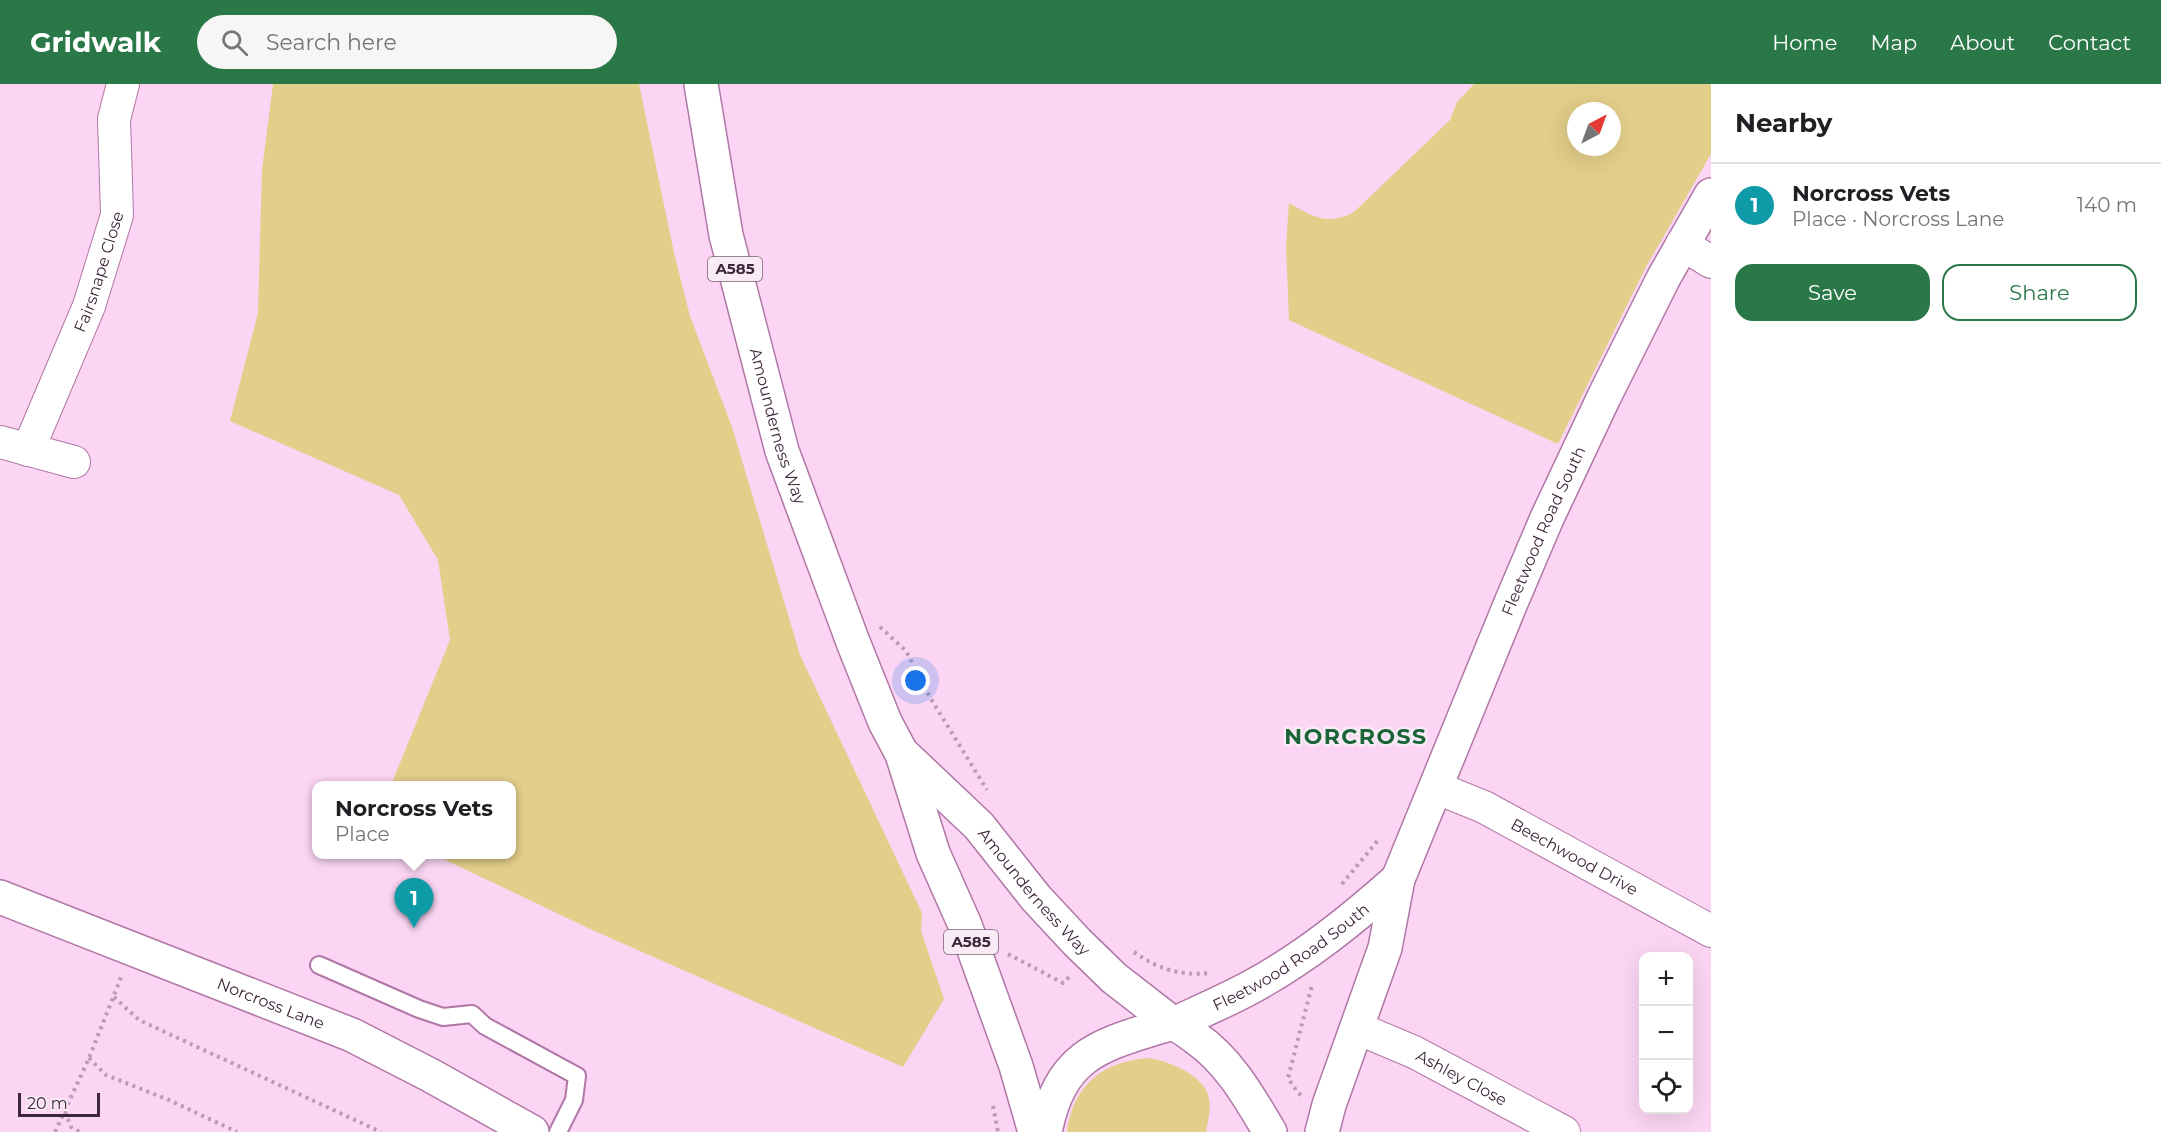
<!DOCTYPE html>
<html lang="en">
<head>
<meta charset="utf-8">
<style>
	body { margin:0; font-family:Montserrat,sans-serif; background:#f6f6f6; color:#202124 }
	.controls { position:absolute; right:18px; bottom:18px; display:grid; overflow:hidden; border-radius:12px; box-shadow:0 6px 24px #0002 }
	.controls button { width:54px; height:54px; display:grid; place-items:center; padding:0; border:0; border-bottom:2px solid #e0e0e0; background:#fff; color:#202124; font:30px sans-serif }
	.compass { position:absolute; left:1567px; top:18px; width:54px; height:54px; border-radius:50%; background:#fff; box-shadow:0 6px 24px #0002; rotate:41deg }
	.scale { position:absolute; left:18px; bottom:15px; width:82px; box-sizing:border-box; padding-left:6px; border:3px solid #3e263a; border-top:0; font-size:16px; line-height:21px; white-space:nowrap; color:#3e263a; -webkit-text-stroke:4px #f8ebf5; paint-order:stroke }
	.you { position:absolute; left:916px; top:597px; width:21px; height:21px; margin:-15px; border:4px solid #fff; border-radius:50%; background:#1a73e8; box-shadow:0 0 0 9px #1a73e833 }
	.badge { display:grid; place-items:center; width:39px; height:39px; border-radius:50%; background:#2a7848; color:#fff; font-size:20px; font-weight:700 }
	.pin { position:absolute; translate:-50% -50px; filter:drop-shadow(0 2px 3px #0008) }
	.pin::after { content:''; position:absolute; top:32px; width:21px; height:18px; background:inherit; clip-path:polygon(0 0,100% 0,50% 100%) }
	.popup { position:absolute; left:312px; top:697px; width:204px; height:78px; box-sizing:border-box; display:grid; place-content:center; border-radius:12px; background:#fff; filter:drop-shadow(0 2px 4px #0005); font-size:20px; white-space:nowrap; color:#757577 }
	.popup b { font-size:22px; color:#202124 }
	.popup::after { content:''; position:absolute; left:50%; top:100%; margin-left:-12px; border:12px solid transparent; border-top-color:#fff }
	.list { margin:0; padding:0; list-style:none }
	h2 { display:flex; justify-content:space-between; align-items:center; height:78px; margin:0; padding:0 24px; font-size:26px }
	h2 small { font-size:20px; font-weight:400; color:#757577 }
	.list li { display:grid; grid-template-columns:39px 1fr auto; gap:18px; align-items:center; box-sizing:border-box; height:84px; padding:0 24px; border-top:2px solid #e0e0e0 }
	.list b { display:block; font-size:22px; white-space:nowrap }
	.list p { margin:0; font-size:20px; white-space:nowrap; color:#757577 }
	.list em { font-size:20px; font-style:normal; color:#757577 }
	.actions { display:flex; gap:12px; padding:18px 24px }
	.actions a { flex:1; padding:14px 0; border:2px solid #2a7848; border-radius:18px; text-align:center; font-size:21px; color:#2a7848 }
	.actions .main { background:#2a7848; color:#fff }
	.icon { flex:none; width:33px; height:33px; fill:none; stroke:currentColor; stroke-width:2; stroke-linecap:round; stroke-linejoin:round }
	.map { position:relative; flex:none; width:1711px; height:1048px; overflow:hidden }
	header { display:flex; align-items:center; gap:36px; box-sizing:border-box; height:84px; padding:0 30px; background:#2a7848; color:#fff }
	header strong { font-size:28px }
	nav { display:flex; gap:33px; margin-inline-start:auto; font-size:21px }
	.search { width:420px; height:54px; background:#f6f6f6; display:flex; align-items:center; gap:15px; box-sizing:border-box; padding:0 21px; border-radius:33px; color:#757577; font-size:22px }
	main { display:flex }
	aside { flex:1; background:#fff }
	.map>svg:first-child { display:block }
</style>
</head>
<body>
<header>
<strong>Gridwalk</strong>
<div class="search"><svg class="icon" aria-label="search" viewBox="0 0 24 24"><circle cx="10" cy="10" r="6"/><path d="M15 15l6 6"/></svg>Search here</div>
<nav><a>Home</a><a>Map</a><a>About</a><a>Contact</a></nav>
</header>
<main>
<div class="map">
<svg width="1711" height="1048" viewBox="0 0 1711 1048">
	<rect width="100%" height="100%" fill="#fbd5f3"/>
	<!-- green -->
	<g fill="#e3ce8a" fill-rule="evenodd">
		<polygon points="273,0 639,0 674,169 690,232 732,343 800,571 922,829 921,847 944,915 903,983 590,845 435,771 512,770 512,702 391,701 450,556 438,476 399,411 230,337 258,229 262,86"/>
		<path d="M1474,0h237v70l-65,113 -88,177 -269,-124 -3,-74 3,-43c24,14 38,23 65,9l96,-92 7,-18zM1576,27h36v36h-36z"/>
		<path d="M1150,974c19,4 52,16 58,37 4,12 0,25 -2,37h-139c6,-48 37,-71 83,-74z"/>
	</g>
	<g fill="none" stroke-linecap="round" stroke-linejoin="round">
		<defs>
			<polyline id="lane" points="319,881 419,925 443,933 472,930 485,942 577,992 574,1016 558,1048"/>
			<g id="street">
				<polyline points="1682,160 1711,178"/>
				<polyline points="0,358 74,378"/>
				<path id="s1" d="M28,366l61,-144 28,-91 -3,-96 9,-35"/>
				<path id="s2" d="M1437,704l47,19 227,124"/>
				<path id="s3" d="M1357,944l57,24 150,80"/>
			</g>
			<g id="secondary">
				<path id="s4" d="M0,813l352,138 78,40 102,57"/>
				<path id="s5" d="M1174,940c27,-13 54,-24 79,-38 53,-29 100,-67 145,-107"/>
				<path id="s6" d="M1322,1048l7,-27 56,-157 13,-69 112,-274 37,-87 57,-121 60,-120 47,-82"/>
			</g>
			<g id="highway">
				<path id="s7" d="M701,0l25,151 56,216 71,191 32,80 17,32 31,99 32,72 51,141 19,66"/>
				<path id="s8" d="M904,671l75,71 57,72 41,44 37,36 58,45"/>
				<path d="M1045,1048c16,-81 57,-87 127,-109 8,3 16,9 24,15 34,24 53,59 74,94"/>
			</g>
		</defs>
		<!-- lane casing -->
		<use href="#lane" stroke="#b077a6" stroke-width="20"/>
		<!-- street casing -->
		<use href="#street" stroke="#b077a6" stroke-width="34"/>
		<!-- secondary casing -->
		<use href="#secondary" stroke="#b077a6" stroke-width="36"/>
		<!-- highway casing -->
		<use href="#highway" stroke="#b077a6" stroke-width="36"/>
		<!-- path -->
		<g stroke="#bb9ab5" stroke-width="4" stroke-dasharray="3 4.5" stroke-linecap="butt">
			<polyline points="880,543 906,567 931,615 987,706"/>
			<polyline points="1342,800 1379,755"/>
			<path d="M1134,868c24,17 46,24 75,21"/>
			<polyline points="1008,870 1063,899 1069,893"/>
			<polyline points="114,913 139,936 381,1048"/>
			<polyline points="89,974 106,991 169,1016 237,1048"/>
			<polyline points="1301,1011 1298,1009 1288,994 1312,901"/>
			<polyline points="993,1022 998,1048"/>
			<polyline points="65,1028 71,1043 80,1048"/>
			<polyline points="55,1048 89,974 122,891"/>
		</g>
		<!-- lane -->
		<use href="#lane" stroke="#fff" stroke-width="16"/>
		<!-- street -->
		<use href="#street" stroke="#fff" stroke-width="32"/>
		<!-- secondary -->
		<use href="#secondary" stroke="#fff" stroke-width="33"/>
		<!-- highway -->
		<use href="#highway" stroke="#fff" stroke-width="33"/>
	</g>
	<g text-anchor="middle" stroke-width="5" stroke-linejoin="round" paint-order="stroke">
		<!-- shield labels -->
		<g fill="#f8ebf5" stroke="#766172" stroke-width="1.5">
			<rect x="708" y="173" width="54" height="24" rx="4.5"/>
			<rect x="944" y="846" width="54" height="24" rx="4.5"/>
		</g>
		<g font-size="15" font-weight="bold" fill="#3e263a">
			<text x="735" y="190">A585</text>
			<text x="971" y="863">A585</text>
		</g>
		<!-- street labels -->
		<g font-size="16" fill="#3e263a" stroke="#f8ebf5">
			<text dy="6" stroke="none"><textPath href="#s1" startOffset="192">Fairsnape Close</textPath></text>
			<text dy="6" stroke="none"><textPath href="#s7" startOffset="351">Amounderness Way</textPath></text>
			<text dy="6" stroke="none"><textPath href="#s6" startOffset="642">Fleetwood Road South</textPath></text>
			<text dy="6" stroke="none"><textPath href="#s2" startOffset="154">Beechwood Drive</textPath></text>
			<text dy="6" stroke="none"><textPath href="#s8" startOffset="189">Amounderness Way</textPath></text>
			<text dy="6" stroke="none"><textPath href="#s5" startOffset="135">Fleetwood Road South</textPath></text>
			<text dy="6" stroke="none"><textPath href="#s4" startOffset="291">Norcross Lane</textPath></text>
			<text dy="6" stroke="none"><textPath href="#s3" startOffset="116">Ashley Close</textPath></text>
		</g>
		<!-- district labels -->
		<g font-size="22" font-weight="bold" letter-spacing="1.5" fill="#1b6438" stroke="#f8ebf5">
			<text x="1356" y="660">NORCROSS</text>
		</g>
	</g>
</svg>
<div class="controls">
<button>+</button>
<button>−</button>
<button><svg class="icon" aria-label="locate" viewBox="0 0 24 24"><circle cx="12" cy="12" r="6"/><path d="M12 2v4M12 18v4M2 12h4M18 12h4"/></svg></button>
</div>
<svg class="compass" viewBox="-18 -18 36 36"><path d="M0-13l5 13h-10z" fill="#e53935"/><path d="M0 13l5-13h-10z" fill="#757577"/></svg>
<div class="scale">20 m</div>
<div class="you"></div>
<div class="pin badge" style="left:414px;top:844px;background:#0f9aa8">1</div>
<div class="popup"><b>Norcross Vets</b>Place</div>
</div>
<aside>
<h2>Nearby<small></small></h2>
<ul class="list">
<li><span class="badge" style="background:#0f9aa8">1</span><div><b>Norcross Vets</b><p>Place · Norcross Lane</p></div><em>140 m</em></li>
</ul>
<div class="actions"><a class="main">Save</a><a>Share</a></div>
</aside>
</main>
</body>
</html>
